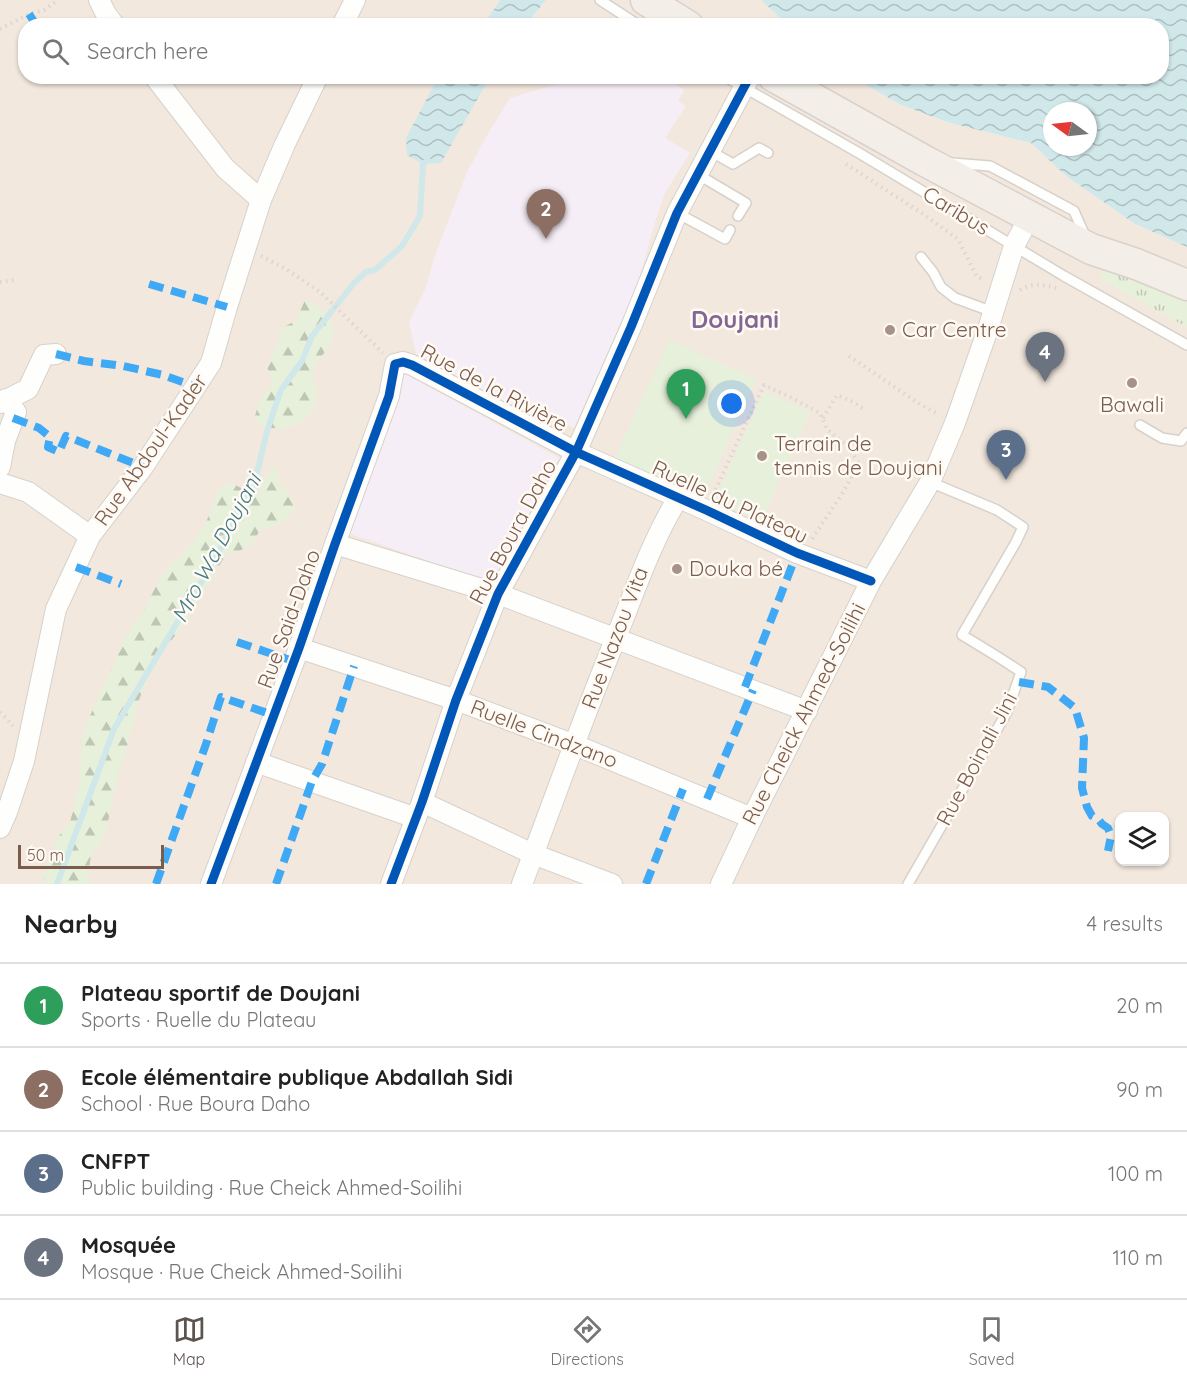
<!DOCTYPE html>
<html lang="en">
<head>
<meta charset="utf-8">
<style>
	body { margin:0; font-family:Quicksand,sans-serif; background:#f2f2f2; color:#222 }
	.controls { position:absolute; right:18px; bottom:18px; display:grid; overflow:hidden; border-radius:12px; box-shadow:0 2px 4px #0004 }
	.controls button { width:54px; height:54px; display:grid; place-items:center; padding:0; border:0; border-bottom:2px solid #e0e0e0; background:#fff; color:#222; font:30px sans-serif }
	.compass { position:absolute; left:1043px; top:102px; width:54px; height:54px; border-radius:50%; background:#fff; box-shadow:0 2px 4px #0004; rotate:285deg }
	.scale { position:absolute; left:18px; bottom:15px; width:146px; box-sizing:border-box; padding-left:6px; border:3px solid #7a5c4d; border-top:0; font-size:16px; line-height:21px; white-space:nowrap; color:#7a5c4d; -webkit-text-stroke:4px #fffaf3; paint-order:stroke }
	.you { position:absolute; left:732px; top:404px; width:21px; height:21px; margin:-15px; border:4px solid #fff; border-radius:50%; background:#1a73e8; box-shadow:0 0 0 9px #1a73e833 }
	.badge { display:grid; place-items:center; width:39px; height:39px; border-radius:50%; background:#5d544f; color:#fff; font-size:20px; font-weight:700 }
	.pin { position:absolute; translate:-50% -50px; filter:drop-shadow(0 2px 3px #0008) }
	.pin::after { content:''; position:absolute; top:32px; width:21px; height:18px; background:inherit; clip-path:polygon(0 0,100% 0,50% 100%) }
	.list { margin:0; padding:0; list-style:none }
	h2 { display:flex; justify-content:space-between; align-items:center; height:78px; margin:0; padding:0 24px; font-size:26px }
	h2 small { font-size:20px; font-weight:400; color:#767676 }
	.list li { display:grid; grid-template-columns:39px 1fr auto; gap:18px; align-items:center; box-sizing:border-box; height:84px; padding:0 24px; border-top:2px solid #e0e0e0 }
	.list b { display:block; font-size:22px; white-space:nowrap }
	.list p { margin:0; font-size:20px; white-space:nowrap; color:#767676 }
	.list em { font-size:20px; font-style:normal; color:#767676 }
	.icon { flex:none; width:33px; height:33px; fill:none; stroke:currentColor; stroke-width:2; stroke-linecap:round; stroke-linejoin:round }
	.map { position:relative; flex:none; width:1187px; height:884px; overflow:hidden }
	.search { position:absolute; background:#fff; box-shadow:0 2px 4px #0004; left:18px; right:18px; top:18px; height:66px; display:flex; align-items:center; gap:15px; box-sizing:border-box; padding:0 21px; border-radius:24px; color:#767676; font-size:22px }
	.sheet { height:414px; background:#fff }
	nav { display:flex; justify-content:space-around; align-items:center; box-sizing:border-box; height:84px; border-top:2px solid #e0e0e0; background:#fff; font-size:16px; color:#767676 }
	nav a { display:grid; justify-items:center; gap:3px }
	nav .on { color:#5d544f }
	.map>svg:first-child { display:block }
</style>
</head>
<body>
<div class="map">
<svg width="1187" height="884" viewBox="0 0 1187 884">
	<defs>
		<pattern id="grass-tufts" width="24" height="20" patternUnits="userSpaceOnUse" patternTransform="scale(1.5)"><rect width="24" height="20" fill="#e7f0db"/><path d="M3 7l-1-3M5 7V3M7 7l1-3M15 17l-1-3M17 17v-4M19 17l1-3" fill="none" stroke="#c0c6b4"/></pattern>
		<pattern id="forest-firs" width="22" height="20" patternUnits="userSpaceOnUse" patternTransform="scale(1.5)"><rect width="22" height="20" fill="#e7f0db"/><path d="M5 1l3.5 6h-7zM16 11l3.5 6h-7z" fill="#c0c6b4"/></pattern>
		<pattern id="water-waves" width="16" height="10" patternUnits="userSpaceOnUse" patternTransform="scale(1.5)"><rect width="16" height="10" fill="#d0e8ea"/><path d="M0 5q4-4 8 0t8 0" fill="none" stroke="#aebfc0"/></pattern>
	</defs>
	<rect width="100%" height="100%" fill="#f9f5f0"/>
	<!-- residential -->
	<g fill="#f2e8de" fill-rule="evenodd">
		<path d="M0,0h500l-17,25 -457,1v50l419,1 -11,8 47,7 9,-15h362l49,28 49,18 81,20 35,33 69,48 52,23v637h-1187zM1120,816h44v46h-44z"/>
		<polygon points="546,0 761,0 788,25 526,26"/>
	</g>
	<!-- education -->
	<g fill="#f6eef6">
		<polygon points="570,76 666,77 684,90 678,101 686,106 665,138 690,153 665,193 656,219 637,286 574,428 521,403 509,404 416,354 409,322 426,287 434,258 467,172 490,130 510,98 567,81"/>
		<polygon points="404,373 559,458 492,583 348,533"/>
	</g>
	<!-- grass -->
	<polygon fill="url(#grass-tufts)" points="1102,271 1120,271 1132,280 1187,302 1187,327 1103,281 1101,276"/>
	<!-- forest -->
	<g fill="url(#forest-firs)">
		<path d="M305,300c19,7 36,24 24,46 -5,9 -15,16 -16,27 -1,8 4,15 4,23 -1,13 -14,27 -26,31 -8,3 -23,1 -32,-2l-4,-9c2,-6 3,-13 7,-18 8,-12 14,-16 5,-30l4,-11 7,-12 1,-11 6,-8 11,-5z"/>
		<path d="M273,467l4,2 4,18 10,8 4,14 -14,15 -21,6 -9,15 -16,8h-8l-48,78 -10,12 -10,17 -11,18 -10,24 -12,49 -9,27 -11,53 -6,12 -9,12 -3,21 2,8h-44l-2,-8 4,-15 10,-24 12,-15 9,-35 3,-48 6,-18 9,-22 19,-39 7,-20 20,-28 18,-36 34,-36 12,-20 12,-32 12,-6c8,5 18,12 28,10l4,-12z"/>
	</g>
	<!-- garden -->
	<g fill="#e7f0db">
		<polygon points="669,340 756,379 703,498 615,458"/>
		<polygon points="764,391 810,412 761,522 714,501"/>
	</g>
	<!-- water -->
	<g fill="url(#water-waves)" fill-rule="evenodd">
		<polygon points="500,0 546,0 526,25 483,25"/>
		<path d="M761,0h426v247l-52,-23 -69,-48 -35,-33 -81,-20 -49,-18 -49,-28 310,-1v-50l-374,-1zM1052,111h36v36h-36z"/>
		<polygon points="445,76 490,77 441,163 423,164 407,155 406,138 434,85"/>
	</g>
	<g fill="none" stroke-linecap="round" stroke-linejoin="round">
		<!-- stream -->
		<polyline stroke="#d0e8ea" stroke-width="6" points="57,884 114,729 219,552 238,510 255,482 267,431 281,390 302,361 312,336 354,283 366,272 375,270 402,246 420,216 423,164 428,160"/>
		<defs>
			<g id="lane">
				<polyline points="600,0 640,26"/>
				<polyline points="724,76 859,153 1064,276 1187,345"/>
				<polyline points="710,151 733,164 759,148 768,153"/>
				<polyline points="952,163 990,166 1074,211 1085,236"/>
				<polyline points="697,174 746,203 738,216"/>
				<polyline points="677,213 725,239 730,230"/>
				<polyline points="921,257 933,272 941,287 955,298 993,312"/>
				<polyline points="1140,425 1162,438 1181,441 1187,433"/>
				<path d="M908,884l99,-172 14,-40c-19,-13 -39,-25 -59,-37l54,-93 7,-15 -26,-17 -67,-28"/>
			</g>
			<g id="street">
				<polyline points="99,0 106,14 115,26"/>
				<polyline points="342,26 355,0"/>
				<polyline points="154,76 225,168 261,200"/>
				<polyline points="0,403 28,389 44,355 56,354"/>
				<polyline points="0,467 5,441 16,412 6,399"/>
				<polyline points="0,483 28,492 90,536"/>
				<polyline points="335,544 498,594 807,711"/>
				<polyline points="299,648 456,700 575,745 752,818"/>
				<polyline points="256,762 416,818"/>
				<polyline points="422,802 533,854 612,884"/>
				<polyline points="0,828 7,812 24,761 56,609 90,536 143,467 211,363 227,307 261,200 285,144 318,76"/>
				<polyline points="211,884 299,648 335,544 389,396 395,364 403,362 412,365 576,452 706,510 797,553 871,581"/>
				<polyline points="391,884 422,802 456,700 498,594 576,452 631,327 677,213 750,76"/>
				<path d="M522,884c31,-81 60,-164 93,-244 20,-49 36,-98 63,-142"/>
				<polyline points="721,884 752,818 871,581 930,482 955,423 987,332 1014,246 1030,216"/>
			</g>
			<g id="primary">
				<polyline points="646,0 688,26"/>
				<polyline points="773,76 925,161 1091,249 1136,264 1187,285"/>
			</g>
		</defs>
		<!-- lane casing -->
		<use href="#lane" stroke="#d7d1cb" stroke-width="12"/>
		<!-- street casing -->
		<use href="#street" stroke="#d7d1cb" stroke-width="22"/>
		<!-- primary casing -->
		<use href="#primary" stroke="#dad1cc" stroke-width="33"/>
		<!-- path -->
		<g stroke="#dcd5d0" stroke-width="4" stroke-dasharray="1.5 4.5" stroke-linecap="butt">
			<polyline points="0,29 29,14 44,10 58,0"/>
			<polyline points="846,164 920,212 958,239 977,277 984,279"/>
			<polyline points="261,256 286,269 320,292 383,353"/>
			<polyline points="0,282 16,280"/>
			<path d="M1020,290c12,-7 22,-6 36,-2"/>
			<polyline points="849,356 921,405 939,414"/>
			<polyline points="823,418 837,395 851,401 864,409"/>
			<polyline points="713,495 764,385 790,397 820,413 827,429 849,448 859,464 842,494 812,539"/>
			<polyline points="0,712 13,726"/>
		</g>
		<!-- lane -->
		<use href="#lane" stroke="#fefefd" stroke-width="9"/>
		<!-- street -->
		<use href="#street" stroke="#fefefd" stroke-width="20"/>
		<!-- primary -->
		<use href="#primary" stroke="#f3eee8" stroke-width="30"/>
		<!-- quiet -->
		<g stroke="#3fa9f5" stroke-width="8" stroke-dasharray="15 8" stroke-linecap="butt">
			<polyline points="29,14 37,26"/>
			<polyline points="149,284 227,307"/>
			<polyline points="56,354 84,361 123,366 163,375 196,387"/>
			<polyline points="13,418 39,428 50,437 48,447 59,452 66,436 143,467"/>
			<polyline points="76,567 121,584"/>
			<polyline points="237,642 293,661"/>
			<polyline points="1019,682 1048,687 1075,708 1084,738 1082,788 1087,807 1092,816 1098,819 1102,824 1108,828 1111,836 1108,851"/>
			<polyline points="745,687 797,553"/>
			<polyline points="707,799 753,690"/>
			<polyline points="156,884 206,744 221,697 273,715"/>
			<polyline points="276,884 312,781 322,764 354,666"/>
			<polyline points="646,884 683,789"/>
		</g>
		<defs>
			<g id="cycleway">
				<polyline points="211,884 299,648 335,544 389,396 395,364 403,362 412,365 576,452 706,510 797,553 871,581"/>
				<polyline points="391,884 422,802 456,700 498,594 576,452 631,327 677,213 750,76"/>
			</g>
		</defs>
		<!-- cycleway casing -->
		<use href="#cycleway" stroke="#fffaf3" stroke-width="13"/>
		<!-- cycleway -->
		<use href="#cycleway" stroke="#0057b8" stroke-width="9"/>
	</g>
	<!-- markers -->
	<g fill="#a69286" stroke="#fffaf3" stroke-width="2">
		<circle cx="890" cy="330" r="6"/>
		<circle cx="1132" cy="383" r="6"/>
		<circle cx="762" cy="456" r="6"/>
		<circle cx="677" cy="569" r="6"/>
	</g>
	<g text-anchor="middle" stroke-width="5" stroke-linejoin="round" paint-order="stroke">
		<!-- street labels -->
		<g font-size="21" fill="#7a5c4d" stroke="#fffaf3">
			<text transform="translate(956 211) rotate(31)" y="7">Caribus</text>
			<text transform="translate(494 388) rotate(28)" y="7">Rue de la Rivière</text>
			<text transform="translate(151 450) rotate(-55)" y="7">Rue Abdoul-Kader</text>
			<text transform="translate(730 502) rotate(25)" y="7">Ruelle du Plateau</text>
			<text transform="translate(513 532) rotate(-62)" y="7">Rue Boura Daho</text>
			<text transform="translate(289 619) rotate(-70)" y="7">Rue Said-Daho</text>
			<text transform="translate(615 638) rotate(-69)" y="7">Rue Nazou Vita</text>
			<text transform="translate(804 714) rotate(-63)" y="7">Rue Cheick Ahmed-Soilihi</text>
			<text transform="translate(544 734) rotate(21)" y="7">Ruelle Cindzano</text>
			<text transform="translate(977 759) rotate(-62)" y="7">Rue Boinali Jini</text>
		</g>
		<!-- poi labels -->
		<g font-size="21" fill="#7a5c4d" stroke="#fffaf3" text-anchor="start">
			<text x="902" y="337">Car Centre</text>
			<text x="1132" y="412" text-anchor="middle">Bawali</text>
			<text x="774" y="451">Terrain de<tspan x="774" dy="24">tennis de Doujani</tspan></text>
			<text x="689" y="576">Douka bé</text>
		</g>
		<!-- water labels -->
		<g font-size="22" font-style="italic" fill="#437c86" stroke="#fffaf3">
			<text transform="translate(216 548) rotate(-62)" y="8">Mro Wa Doujani</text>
		</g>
		<!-- quarter labels -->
		<g font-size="24" font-weight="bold" fill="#846695" stroke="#fffaf3">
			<text x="735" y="328">Doujani</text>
		</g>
	</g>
</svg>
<div class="controls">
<button><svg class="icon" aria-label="layers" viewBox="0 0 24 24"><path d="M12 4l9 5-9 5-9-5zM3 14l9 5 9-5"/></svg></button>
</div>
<svg class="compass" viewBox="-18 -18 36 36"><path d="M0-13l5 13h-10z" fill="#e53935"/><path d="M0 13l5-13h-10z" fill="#767676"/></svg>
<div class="scale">50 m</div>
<div class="you"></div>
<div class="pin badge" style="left:686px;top:419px;background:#2e9e5b">1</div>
<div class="pin badge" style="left:546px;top:239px;background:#8d6e63">2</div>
<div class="pin badge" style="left:1006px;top:480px;background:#5c6f8a">3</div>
<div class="pin badge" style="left:1045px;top:382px;background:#6b7280">4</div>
<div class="search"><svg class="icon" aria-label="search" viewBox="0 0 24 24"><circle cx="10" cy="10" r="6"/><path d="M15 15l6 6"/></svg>Search here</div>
</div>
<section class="sheet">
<h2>Nearby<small>4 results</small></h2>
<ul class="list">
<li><span class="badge" style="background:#2e9e5b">1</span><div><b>Plateau sportif de Doujani</b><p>Sports · Ruelle du Plateau</p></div><em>20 m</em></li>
<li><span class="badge" style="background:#8d6e63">2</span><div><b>Ecole élémentaire publique Abdallah Sidi</b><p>School · Rue Boura Daho</p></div><em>90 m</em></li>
<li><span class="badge" style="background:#5c6f8a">3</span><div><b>CNFPT</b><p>Public building · Rue Cheick Ahmed-Soilihi</p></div><em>100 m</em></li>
<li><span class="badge" style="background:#6b7280">4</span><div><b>Mosquée</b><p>Mosque · Rue Cheick Ahmed-Soilihi</p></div><em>110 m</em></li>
</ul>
</section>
<nav>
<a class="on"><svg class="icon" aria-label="map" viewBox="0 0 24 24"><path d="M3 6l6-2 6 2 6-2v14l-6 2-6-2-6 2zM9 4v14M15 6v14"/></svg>Map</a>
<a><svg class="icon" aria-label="directions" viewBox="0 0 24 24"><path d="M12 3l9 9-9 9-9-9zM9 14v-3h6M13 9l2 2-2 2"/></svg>Directions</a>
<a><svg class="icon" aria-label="saved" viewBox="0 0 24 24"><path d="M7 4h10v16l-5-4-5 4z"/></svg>Saved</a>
</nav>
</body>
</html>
